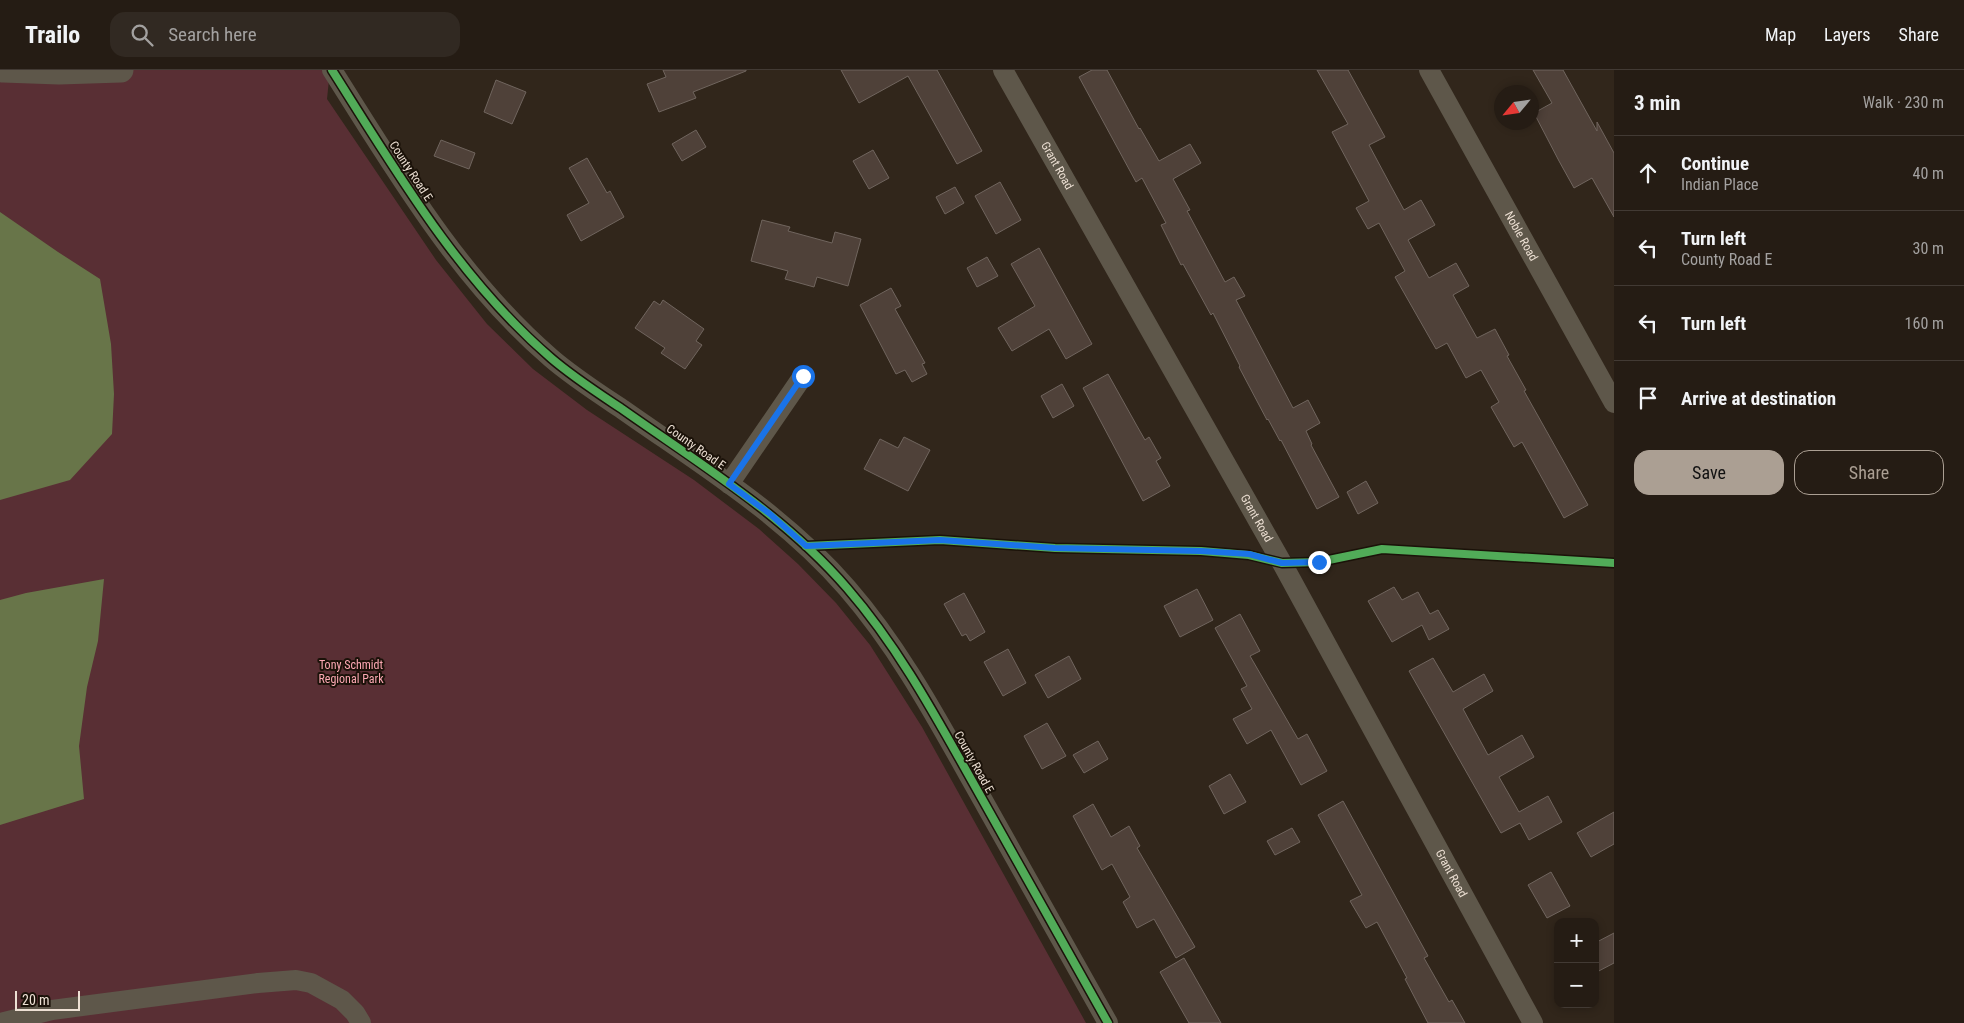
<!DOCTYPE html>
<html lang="en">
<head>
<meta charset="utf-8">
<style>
	body { margin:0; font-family:"Roboto Condensed",sans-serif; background:#312922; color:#f1f3f6 }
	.controls { position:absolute; right:15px; bottom:15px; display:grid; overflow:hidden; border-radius:10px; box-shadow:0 2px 8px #0003 }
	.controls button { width:45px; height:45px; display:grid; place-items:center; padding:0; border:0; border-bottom:1px solid #423a34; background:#251c14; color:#f1f3f6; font:25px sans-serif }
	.compass { position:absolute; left:1494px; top:15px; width:45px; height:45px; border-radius:50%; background:#251c14; box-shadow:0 2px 8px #0003; rotate:241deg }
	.scale { position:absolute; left:15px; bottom:12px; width:65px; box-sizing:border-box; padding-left:5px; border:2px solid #ede0d4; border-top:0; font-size:14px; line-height:18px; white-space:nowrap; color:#ede0d4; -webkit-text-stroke:4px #1b1209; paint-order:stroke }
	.stop { position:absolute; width:15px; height:15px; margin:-11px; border:4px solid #1a73e8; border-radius:50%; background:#fff }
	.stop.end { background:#1a73e8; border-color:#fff; box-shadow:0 1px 5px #0008 }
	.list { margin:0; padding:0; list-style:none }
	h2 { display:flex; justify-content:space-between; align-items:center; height:65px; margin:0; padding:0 20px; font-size:21px }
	h2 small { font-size:16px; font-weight:400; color:#a3a1a0 }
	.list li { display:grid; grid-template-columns:32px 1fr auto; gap:15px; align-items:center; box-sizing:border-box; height:75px; padding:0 20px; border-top:1px solid #423a34 }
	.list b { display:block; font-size:19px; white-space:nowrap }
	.list p { margin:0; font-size:16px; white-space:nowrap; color:#a3a1a0 }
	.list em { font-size:16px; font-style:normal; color:#a3a1a0 }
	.actions { display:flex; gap:10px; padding:15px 20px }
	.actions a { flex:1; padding:11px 0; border:1px solid #ab9f93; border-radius:15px; text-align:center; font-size:18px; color:#ab9f93 }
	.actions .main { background:#ab9f93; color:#111 }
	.icon { flex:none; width:28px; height:28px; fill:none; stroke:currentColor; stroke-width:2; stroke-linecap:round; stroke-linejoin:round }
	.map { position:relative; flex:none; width:1614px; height:953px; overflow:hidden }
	header { display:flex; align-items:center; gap:30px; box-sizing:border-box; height:70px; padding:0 25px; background:#251c14; border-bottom:1px solid #423a34 }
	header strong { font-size:24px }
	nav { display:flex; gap:28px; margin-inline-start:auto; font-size:18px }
	.search { width:350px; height:45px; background:#312922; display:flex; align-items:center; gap:12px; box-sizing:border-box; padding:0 18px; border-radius:15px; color:#a3a1a0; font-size:19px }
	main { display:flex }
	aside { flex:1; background:#251c14 }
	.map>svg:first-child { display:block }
</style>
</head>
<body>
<header>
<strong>Trailo</strong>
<div class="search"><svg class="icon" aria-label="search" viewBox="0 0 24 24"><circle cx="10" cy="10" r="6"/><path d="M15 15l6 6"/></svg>Search here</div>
<nav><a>Map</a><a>Layers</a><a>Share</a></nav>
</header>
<main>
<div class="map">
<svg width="1614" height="953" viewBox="0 0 1614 953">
	<rect width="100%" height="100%" fill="#31261b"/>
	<!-- green -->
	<polygon fill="#592f34" points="0,0 330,0 327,29 436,190 487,254 533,299 587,340 694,410 759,459 798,494 836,533 870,575 922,657 1086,953 0,953"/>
	<!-- water -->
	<g fill="#687549">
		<polygon points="0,142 58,182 100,209 111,274 114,324 112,364 70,410 0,430"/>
		<polygon points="104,509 98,571 87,617 79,676 84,729 0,755 0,530 26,523"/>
	</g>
	<!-- building -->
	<g fill="#4f4139" stroke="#70655e">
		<polygon points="663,0 746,0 746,1 693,22 696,28 659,42 647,14 666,7"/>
		<polygon points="841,0 937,0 982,81 957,94 908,6 859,33"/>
		<polygon points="1092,0 1107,0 1139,59 1140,58 1159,91 1190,74 1201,93 1173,109 1190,140 1187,141 1225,212 1234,207 1245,226 1236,230 1293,338 1308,330 1320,353 1306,361 1312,374 1311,375 1339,427 1317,439 1281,370 1280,371 1268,349 1267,350 1239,297 1240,296 1213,243 1211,245 1183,194 1181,195 1161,155 1166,153 1142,108 1136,112 1079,7"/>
		<polygon points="1317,0 1348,0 1385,67 1369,75 1392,118 1404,140 1421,130 1435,155 1408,170 1429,208 1456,193 1469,216 1453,225 1477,268 1495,259 1509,285 1507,286 1526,320 1524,321 1588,435 1564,448 1522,372 1514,377 1491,337 1499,332 1481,300 1466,308 1447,273 1436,279 1395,207 1405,201 1379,153 1368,159 1356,138 1369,131 1332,62 1348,54"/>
		<polygon points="1533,0 1563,0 1597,61 1597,52 1614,83 1614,147 1592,108 1574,118 1559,91 1534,43 1552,33"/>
		<polygon points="496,10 526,22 512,54 484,42"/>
		<polygon points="696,60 706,77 682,91 672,74"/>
		<polygon points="441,70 475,83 469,99 434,86"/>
		<polygon points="873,80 889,108 869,119 853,91"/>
		<polygon points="587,88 607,123 610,121 624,147 581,171 567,145 589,133 569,98"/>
		<polygon points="1000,112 1021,150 996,164 975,126"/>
		<polygon points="955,117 964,133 945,144 936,127"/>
		<polygon points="762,150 790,157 788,161 832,173 835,162 861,169 848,216 817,207 814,217 785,209 788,201 751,191"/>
		<polygon points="1039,178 1092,274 1066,289 1049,259 1012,281 998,258 1035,236 1011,194"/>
		<polygon points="987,187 998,206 977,217 967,198"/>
		<polygon points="891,218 901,236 895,239 925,293 922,294 927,304 912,312 905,300 896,304 860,235"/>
		<polygon points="663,230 704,259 696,271 702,275 685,299 661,283 665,278 635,258 654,231 660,235"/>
		<polygon points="1108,304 1137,356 1145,370 1149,367 1161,388 1156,391 1170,416 1143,431 1083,318"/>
		<polygon points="1062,314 1074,336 1053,348 1041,326"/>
		<polygon points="904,367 930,380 908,421 864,399 880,369 898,378"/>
		<polygon points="1366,411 1378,433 1358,444 1347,422"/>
		<polygon points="1394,517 1402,530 1418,522 1430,544 1438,540 1449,559 1429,570 1422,555 1392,572 1368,531"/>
		<polygon points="1197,519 1213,550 1180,567 1164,536"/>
		<polygon points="964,523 985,562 970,571 966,564 962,566 944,534"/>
		<polygon points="1240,544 1260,581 1250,586 1298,669 1307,664 1327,701 1301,715 1271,660 1247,674 1233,649 1252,639 1241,619 1247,616 1215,558"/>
		<polygon points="1008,579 1026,613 1003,626 984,592"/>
		<polygon points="1069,586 1081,609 1048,628 1035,605"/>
		<polygon points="1433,588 1453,622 1484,604 1493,621 1463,639 1488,685 1522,665 1534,687 1499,707 1519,742 1548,726 1562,752 1529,770 1520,753 1501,763 1409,601"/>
		<polygon points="1047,653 1066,686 1042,699 1024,666"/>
		<polygon points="1098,671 1108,689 1084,703 1073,685"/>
		<polygon points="1230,704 1246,732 1224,744 1209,716"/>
		<polygon points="1343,731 1428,886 1424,888 1449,932 1452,930 1465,953 1428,953 1405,909 1407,908 1377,852 1366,858 1350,831 1362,825 1318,745"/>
		<polygon points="1093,734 1111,767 1129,756 1140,776 1137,778 1195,877 1176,888 1154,849 1137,858 1123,832 1130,827 1112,794 1102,800 1073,746"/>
		<polygon points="1614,742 1614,774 1591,787 1577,763"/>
		<polygon points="1292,758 1300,772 1275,785 1267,771"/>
		<polygon points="1551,802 1570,836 1547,848 1528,815"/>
		<polygon points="1614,863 1614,893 1595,903 1595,873"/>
		<polygon points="1184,888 1221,953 1189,953 1160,902"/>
	</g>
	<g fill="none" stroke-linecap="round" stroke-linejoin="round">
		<!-- minor -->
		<g stroke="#5e574a" stroke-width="20">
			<path d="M332,0c64,101 127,209 219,288 22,19 47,35 71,51 78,55 162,106 225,179 53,61 90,131 129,200 44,78 88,157 132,235"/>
			<path id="s1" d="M1003,0l279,493 251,460"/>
			<path id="s2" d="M1429,0l185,333"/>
			<polyline points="729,414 803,306"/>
			<polyline points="0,953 52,940 258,913 296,910 311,913 342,930 355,943 361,953"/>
		</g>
		<!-- tertiary -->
		<polyline stroke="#5e574a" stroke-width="25" points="3,0 59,2 121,0"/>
		<defs>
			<g id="cycleway">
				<path d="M332,0c64,101 127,209 219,288 22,19 47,35 71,51 78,55 162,106 225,179 53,61 90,131 129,200 44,78 88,157 132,235"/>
				<polyline points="806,476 940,470 1055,478 1201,481 1249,485 1282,493 1319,492 1382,479 1614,493"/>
			</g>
		</defs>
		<!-- cycleway casing -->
		<use href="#cycleway" stroke="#1b1209" stroke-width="11"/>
		<!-- cycleway -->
		<use href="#cycleway" stroke="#51ab58" stroke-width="8"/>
	</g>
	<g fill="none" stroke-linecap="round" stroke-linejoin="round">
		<!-- route -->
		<polyline stroke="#1a73e8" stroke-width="6" points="803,306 729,414 770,444 806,476 940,470 1055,478 1201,481 1249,484 1282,493 1319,492"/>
	</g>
	<g text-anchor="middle" stroke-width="4" stroke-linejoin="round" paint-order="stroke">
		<!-- street labels -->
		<g font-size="12" fill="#ede0d4" stroke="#1b1209">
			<text dy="4" stroke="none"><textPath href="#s1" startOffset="110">Grant Road</textPath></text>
			<text transform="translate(411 101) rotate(57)" y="4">County Road E</text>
			<text dy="4" stroke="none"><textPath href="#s2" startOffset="190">Noble Road</textPath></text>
			<text transform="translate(696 377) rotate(35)" y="4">County Road E</text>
			<text dy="4" stroke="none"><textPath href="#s1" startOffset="515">Grant Road</textPath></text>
			<text transform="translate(974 692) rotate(61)" y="4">County Road E</text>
			<text dy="4" stroke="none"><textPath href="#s1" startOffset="920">Grant Road</textPath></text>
		</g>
		<!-- park labels -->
		<g font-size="12" fill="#fca8b3" stroke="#1b1209">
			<text x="351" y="599">Tony Schmidt<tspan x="351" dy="14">Regional Park</tspan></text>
		</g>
	</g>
</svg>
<div class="controls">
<button>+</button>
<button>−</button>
</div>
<svg class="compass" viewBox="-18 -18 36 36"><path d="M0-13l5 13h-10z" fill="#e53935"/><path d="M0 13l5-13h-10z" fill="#a3a1a0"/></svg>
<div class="scale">20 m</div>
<div class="stop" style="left:803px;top:306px"></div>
<div class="stop end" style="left:1319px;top:492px"></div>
</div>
<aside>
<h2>3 min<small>Walk · 230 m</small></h2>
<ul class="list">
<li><svg class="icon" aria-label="ahead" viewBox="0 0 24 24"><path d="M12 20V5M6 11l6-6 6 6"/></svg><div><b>Continue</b><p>Indian Place</p></div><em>40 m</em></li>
<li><svg class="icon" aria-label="left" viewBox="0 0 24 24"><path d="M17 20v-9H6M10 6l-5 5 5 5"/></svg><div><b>Turn left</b><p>County Road E</p></div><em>30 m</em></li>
<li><svg class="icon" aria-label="left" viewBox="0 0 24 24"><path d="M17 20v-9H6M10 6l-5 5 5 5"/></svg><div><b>Turn left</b></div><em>160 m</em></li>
<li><svg class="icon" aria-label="arrive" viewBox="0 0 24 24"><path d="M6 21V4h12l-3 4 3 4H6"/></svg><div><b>Arrive at destination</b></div></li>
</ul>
<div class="actions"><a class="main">Save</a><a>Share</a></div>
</aside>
</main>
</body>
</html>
